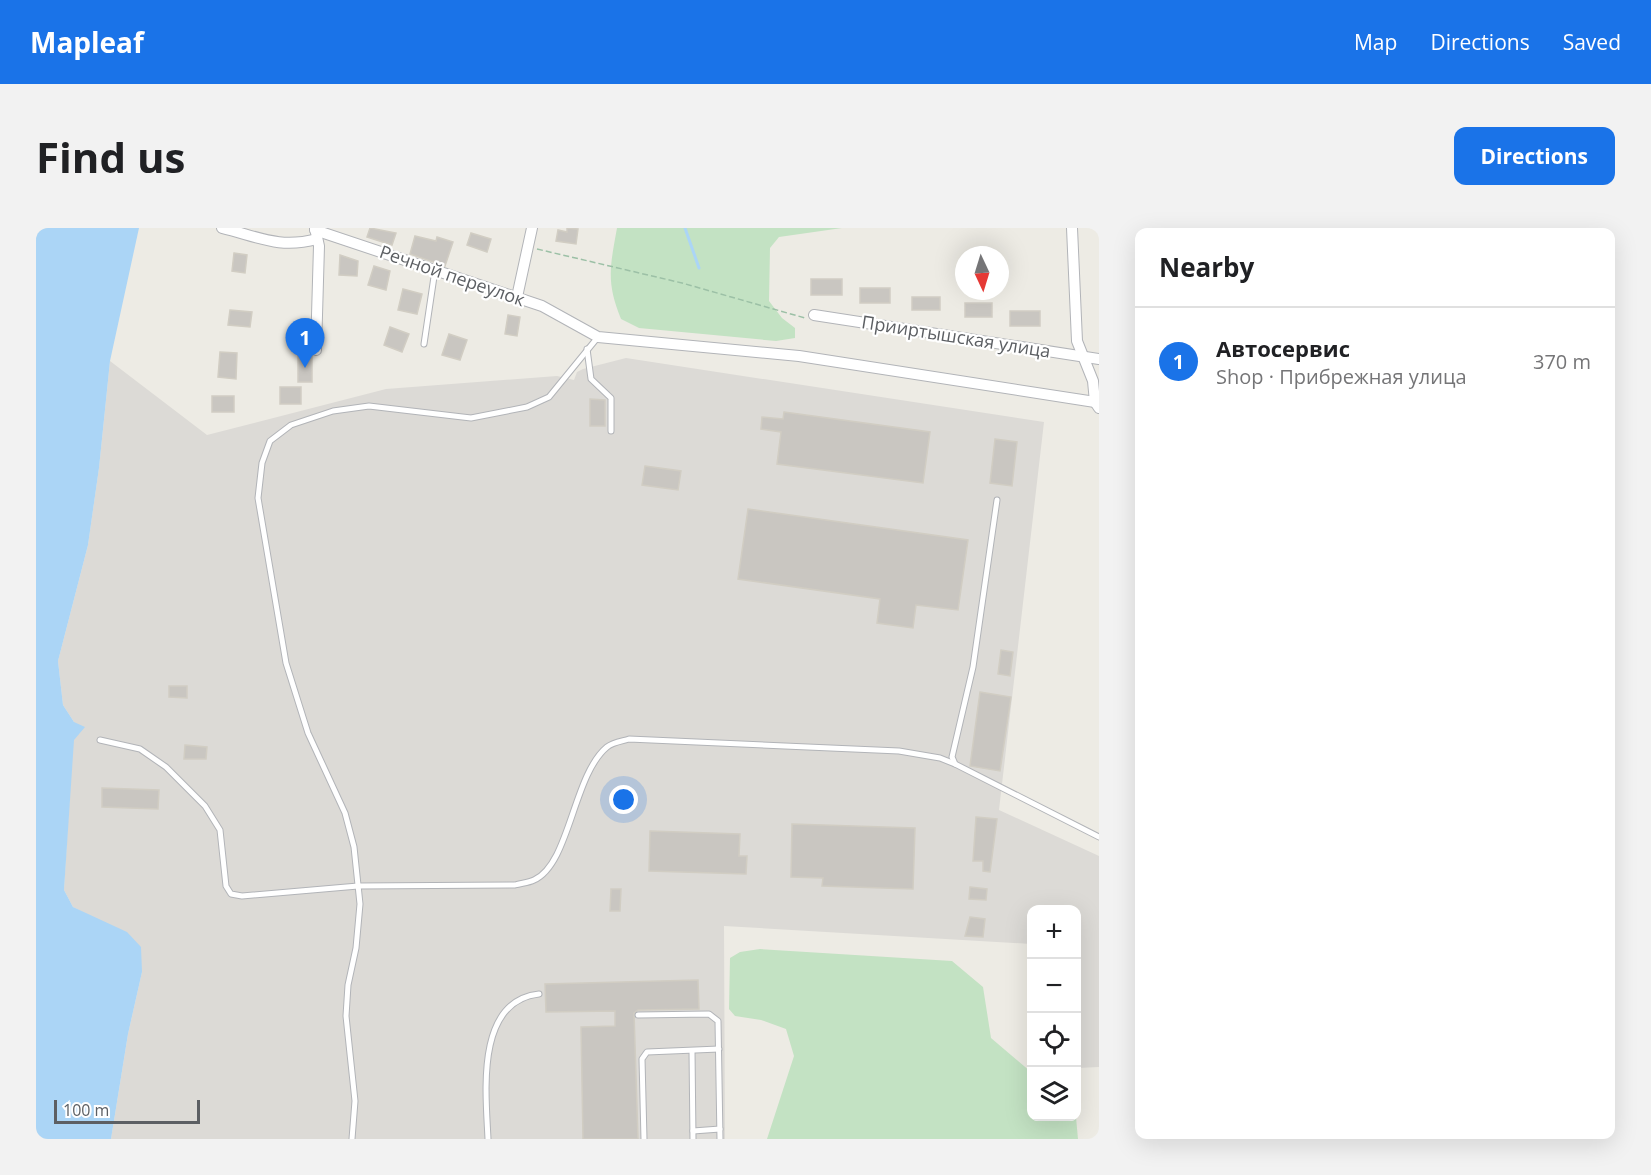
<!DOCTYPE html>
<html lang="en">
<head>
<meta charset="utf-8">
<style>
	body { margin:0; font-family:"Open Sans",sans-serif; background:#f2f2f2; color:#202124 }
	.controls { position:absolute; right:18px; bottom:18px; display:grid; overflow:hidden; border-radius:12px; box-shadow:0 6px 24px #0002 }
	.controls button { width:54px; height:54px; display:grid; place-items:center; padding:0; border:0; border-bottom:2px solid #e0e0e0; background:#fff; color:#202124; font:30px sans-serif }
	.compass { position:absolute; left:919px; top:18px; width:54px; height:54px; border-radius:50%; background:#fff; box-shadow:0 6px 24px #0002; rotate:176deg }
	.scale { position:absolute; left:18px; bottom:15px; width:146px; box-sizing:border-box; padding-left:6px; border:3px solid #5c5f63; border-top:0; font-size:16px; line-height:21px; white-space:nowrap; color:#5c5f63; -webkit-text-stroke:4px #fff; paint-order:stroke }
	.you { position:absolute; left:588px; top:572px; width:21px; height:21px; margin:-15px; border:4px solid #fff; border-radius:50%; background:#1a73e8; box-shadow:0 0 0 9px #1a73e833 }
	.badge { display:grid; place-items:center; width:39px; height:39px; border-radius:50%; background:#1a73e8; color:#fff; font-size:20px; font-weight:700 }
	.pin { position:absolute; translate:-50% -50px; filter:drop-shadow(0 2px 3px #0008) }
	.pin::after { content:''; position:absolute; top:32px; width:21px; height:18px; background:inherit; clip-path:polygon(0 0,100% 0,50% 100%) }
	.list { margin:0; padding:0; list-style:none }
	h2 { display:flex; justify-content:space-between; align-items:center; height:78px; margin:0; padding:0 24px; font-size:26px }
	h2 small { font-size:20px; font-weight:400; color:#757577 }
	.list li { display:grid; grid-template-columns:39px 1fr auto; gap:18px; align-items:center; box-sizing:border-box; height:108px; padding:0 24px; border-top:2px solid #e0e0e0 }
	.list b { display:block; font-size:22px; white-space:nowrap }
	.list p { margin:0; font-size:20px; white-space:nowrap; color:#757577 }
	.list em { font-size:20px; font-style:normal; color:#757577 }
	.icon { flex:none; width:33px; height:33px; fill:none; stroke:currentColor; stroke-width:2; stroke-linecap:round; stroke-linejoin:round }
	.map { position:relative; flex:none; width:1063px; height:911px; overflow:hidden; border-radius:12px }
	header { display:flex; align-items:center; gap:36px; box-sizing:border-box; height:84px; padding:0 30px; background:#1a73e8; color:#fff }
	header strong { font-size:28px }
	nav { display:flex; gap:33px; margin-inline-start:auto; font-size:21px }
	.intro { display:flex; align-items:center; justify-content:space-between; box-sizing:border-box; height:144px; padding:0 36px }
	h1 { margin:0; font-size:42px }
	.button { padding:15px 27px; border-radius:12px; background:#1a73e8; color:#fff; font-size:21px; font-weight:700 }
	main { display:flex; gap:36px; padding:0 36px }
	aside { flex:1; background:#fff; border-radius:12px; box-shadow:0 6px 24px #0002 }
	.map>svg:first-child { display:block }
</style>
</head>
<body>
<header>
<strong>Mapleaf</strong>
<nav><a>Map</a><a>Directions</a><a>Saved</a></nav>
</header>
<div class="intro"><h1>Find us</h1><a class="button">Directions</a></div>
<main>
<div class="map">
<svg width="1063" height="911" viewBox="0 0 1063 911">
	<rect width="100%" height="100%" fill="#edebe4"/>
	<!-- industrial -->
	<polygon fill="#dcdad6" points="590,130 1008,194 963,582 1063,628 1063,839 1041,840 1040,682 996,682 995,716 688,698 689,911 75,911 92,806 106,744 56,689 37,679 28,662 38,494 27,477 22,433 52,317 63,240 74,133 171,207 350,161 521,148 538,152 541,144 547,141"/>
	<!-- green -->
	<g fill="#c3e2c3">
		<path d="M581,0h225l-63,9 -9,11 -1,53 13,17 13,10v10l-19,3 -137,-13 -18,-9c-15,-37 -11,-52 -4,-91z"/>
		<polygon points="724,721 916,733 947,759 955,810 995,844 996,888 1040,889 1042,911 731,911 758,828 750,801 725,792 699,788 693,781 694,730 704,724"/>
	</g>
	<!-- water -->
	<polygon fill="#abd5f6" points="0,0 103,0 74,133 63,240 52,317 22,433 27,477 38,494 49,499 38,512 28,662 37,679 91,704 105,719 106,744 92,806 75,911 0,911"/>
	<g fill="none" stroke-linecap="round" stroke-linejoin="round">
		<!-- stream -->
		<polyline stroke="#abd5f6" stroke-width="3" points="649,0 663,40"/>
	</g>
	<!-- building -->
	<g fill="#c9c6c1" stroke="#d1cdc3" stroke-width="1.5">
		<polygon points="334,0 360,5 356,17 331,9"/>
		<polygon points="531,0 542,1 540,16 520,13 522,2 531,4"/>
		<polygon points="435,5 455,11 451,24 431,17"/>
		<polygon points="379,8 400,13 401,9 417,14 409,38 374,26"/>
		<polygon points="198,25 211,27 209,45 196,43"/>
		<polygon points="304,27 322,33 321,48 303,47"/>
		<polygon points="338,38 354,43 350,62 332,57"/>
		<rect x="775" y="51" width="31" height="16"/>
		<rect x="824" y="60" width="30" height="15"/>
		<polygon points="367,61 386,66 381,86 362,82"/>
		<rect x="876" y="69" width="28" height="13"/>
		<rect x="929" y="75" width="27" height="14"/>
		<polygon points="194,82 216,84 214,99 192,97"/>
		<rect x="974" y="83" width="30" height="15"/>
		<polygon points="472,87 484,89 481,108 469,106"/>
		<polygon points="354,99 373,106 366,124 348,117"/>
		<polygon points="413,106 431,112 424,132 406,127"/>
		<polygon points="184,124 201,125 200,151 182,149"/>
		<polygon points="262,127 276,128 276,154 262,154"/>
		<rect x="244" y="159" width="21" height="17"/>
		<rect x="176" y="168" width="22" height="16"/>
		<polygon points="554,171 569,172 569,198 554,198"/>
		<polygon points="748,184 894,204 887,255 741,236 745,204 725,201 726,189 747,191"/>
		<polygon points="959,211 981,214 976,258 954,255"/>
		<polygon points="609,238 645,243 642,262 606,257"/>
		<polygon points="712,281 932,312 922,382 880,377 877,400 841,395 844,371 702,351"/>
		<polygon points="965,422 977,424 974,448 962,446"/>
		<polygon points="133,458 151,458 151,470 133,469"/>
		<polygon points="944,464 975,469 964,543 934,538"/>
		<polygon points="149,517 171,519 170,531 148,531"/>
		<polygon points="66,560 123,562 122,581 66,579"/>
		<polygon points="940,589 961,591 954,644 947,643 947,633 937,633"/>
		<polygon points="756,596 879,600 877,661 786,658 787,650 755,649"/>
		<polygon points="614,603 704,606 703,628 711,628 710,646 613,643"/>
		<polygon points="934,659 951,661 950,672 933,671"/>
		<polygon points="575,661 585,661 584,683 574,683"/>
		<polygon points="934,689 949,691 947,709 929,708"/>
		<polygon points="662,752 663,781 602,782 598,785 602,911 547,911 545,799 579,798 579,783 510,784 509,756"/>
	</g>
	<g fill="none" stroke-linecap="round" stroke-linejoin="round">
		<defs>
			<g id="lane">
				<polyline points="388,116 399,42"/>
				<polyline points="551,121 555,151 575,170 575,203"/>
				<polyline points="961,272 937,439 916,529 919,536 1063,609"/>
				<path d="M64,512l40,9 26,18 39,39 15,24 6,56 5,8 11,2 116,-10 157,-1c6,-2 13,-2 19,-5 36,-16 39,-105 73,-133 6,-5 16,-6 22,-8l270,12 41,7 15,6"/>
				<polyline points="602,787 673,786 682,793 684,911"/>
				<polyline points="656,823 657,911"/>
				<polyline points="657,903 684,901"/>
				<polyline points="316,911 319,873 310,788 312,757 320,720 324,676 318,619 309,585 272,505 250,435 222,270 226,235 234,213 255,197 297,183 333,178 435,190 491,179 513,169 562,109"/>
				<path d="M452,911c-2,-45 -13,-138 51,-145"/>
				<polyline points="608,911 606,831 611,824 683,821"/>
			</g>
			<g id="street">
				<path d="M186,0c37,9 57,21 95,11"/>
				<polyline points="279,0 283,18 280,122"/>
				<polyline points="1036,0 1041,113 1057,153 1059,174 1063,180"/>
				<polyline points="279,2 506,78 562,109 763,128 1059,174"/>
				<polyline points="481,69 496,0"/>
				<polyline points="778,87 1063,131"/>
			</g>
		</defs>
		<!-- lane casing -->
		<use href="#lane" stroke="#b2b4b8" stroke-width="7"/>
		<!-- street casing -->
		<use href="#street" stroke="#b2b4b8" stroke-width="12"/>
		<!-- path -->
		<polyline stroke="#9cc0a6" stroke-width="1.5" stroke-dasharray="6 3" stroke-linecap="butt" points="501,21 646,55 769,90"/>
		<!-- lane -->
		<use href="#lane" stroke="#fff" stroke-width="5"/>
		<!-- street -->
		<use href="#street" stroke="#fff" stroke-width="10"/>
	</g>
	<g text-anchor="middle" stroke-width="4.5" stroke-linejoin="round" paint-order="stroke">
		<!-- street labels -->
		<g font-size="18" fill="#5c5f63" stroke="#fff">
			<text transform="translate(416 48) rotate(19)" y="6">Речной переулок</text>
			<text transform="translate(920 109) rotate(9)" y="6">Прииртышская улица</text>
		</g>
	</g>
</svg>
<div class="controls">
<button>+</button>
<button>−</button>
<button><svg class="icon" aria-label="locate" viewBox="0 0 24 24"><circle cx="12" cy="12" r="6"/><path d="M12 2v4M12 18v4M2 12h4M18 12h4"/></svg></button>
<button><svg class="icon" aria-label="layers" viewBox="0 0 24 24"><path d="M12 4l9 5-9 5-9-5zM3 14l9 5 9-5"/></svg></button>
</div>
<svg class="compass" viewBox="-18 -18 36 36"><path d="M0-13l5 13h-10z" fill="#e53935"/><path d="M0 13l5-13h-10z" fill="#757577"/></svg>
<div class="scale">100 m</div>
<div class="you"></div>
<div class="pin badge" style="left:269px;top:140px">1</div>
</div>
<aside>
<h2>Nearby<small></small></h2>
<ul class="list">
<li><span class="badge">1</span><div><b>Автосервис</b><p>Shop · Прибрежная улица</p></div><em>370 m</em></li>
</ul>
</aside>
</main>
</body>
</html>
